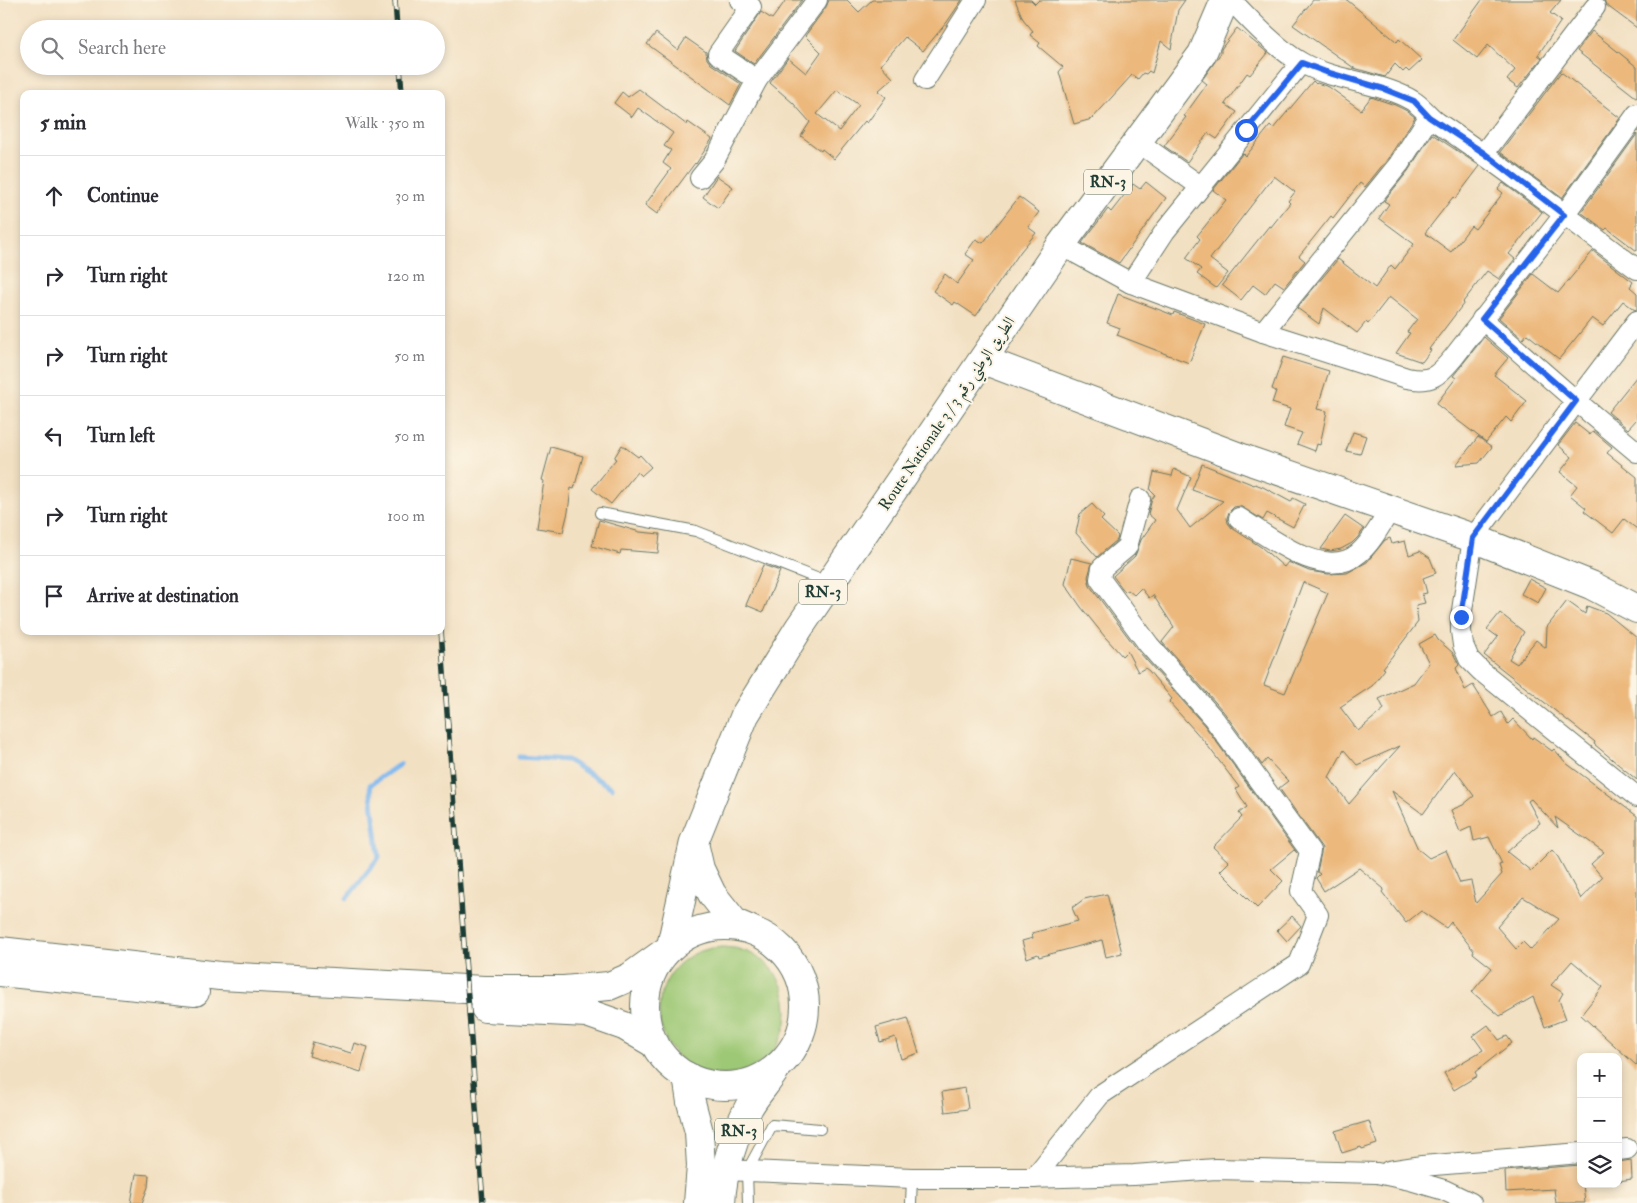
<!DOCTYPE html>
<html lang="en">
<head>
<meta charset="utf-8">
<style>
	body { margin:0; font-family:"IM FELL Double Pica",Amiri,serif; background:#f2f2f3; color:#2b2b33 }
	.controls { position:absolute; right:15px; bottom:15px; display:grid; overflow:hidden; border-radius:10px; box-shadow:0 2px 8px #0003 }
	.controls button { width:45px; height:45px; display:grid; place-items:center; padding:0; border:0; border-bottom:1px solid #e1e1e2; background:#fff; color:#2b2b33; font:25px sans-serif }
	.stop { position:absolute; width:15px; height:15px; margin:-11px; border:4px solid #2563eb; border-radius:50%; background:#fff }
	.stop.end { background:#2563eb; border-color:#fff; box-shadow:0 1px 5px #0008 }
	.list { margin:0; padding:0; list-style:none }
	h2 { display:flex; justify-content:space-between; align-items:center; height:65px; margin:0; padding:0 20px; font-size:21px }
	h2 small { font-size:16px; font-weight:400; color:#7c7c81 }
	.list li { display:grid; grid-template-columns:32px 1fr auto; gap:15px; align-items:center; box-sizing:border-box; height:80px; padding:0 20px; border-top:1px solid #e1e1e2 }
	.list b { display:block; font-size:19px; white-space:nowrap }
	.list em { font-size:16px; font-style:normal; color:#7c7c81 }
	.icon { flex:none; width:28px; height:28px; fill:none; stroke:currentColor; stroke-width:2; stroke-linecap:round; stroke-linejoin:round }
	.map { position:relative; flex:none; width:1637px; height:1203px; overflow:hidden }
	.search { position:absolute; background:#fff; box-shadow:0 2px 8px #0003; left:20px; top:20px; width:425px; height:55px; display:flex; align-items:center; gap:12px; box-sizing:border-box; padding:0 18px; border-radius:28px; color:#7c7c81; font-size:19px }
	.panel { position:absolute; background:#fff; box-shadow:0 2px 8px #0003; left:20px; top:90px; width:425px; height:545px; border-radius:10px }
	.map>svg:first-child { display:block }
</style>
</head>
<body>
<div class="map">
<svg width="1637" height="1203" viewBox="0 0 1637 1203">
	<rect width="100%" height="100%" fill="#fcf5e5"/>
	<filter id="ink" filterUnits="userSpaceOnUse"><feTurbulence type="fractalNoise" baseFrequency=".02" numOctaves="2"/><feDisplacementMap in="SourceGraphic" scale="10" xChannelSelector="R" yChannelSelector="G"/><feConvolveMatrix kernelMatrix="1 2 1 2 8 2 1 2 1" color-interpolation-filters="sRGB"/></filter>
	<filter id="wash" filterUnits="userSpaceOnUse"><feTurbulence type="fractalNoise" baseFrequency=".0096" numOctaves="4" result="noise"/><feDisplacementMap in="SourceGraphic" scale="20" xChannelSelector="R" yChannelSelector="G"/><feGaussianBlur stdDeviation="1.12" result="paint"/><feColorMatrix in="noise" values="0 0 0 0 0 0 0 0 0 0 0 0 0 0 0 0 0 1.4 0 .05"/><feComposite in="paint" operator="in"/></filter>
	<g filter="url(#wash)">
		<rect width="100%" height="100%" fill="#f2e0c2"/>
		<!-- green -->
		<circle fill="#9dc875" stroke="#5e8254" cx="723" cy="1011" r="64"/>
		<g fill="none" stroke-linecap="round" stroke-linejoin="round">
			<!-- stream -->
			<g stroke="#7eb7ee" stroke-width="5">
				<polyline points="519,757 567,760 612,788"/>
				<polyline points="347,898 379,857 370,785 400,764"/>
			</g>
		</g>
		<g id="blocks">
			<!-- building -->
			<g fill="#ecb87c" fill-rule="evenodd">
				<polygon points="786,0 802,0 754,64 735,51 761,12 772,19"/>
				<path d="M829,0h18l12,12 13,-12h90l-15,22 -24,29 -18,-14 -24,28 12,13 -15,13 8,6 -19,26 -2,-2 -31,38 -12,-10 -1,2 -20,-15 9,-14 -17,-19 -23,-20 18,-25 18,15 15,-21 -16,-16 21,-29zM837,90l22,15 -20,26 -22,-17z"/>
				<polygon points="1015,0 1031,0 1035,4 1039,0 1185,0 1178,10 1171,49 1161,41 1152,73 1149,71 1146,74 1143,73 1138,79 1132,75 1092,119 1074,124 1059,72 1063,67 1038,46 1040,43 1030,35 1033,31 1023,19"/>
				<polygon points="1313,0 1347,0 1397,42 1399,39 1422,60 1409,72 1406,69 1403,72 1395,64 1385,77 1354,68 1293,25"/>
				<polygon points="1482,0 1561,0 1550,13 1561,21 1538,55 1542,58 1518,88 1507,80 1515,70 1488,45 1477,59 1453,40"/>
				<polygon points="1604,0 1637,0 1637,28 1606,5"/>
				<polygon points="1237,28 1268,53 1250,75 1247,73 1225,104 1237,112 1217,139 1208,133 1187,162 1164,146 1186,117 1184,116 1207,84 1202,80 1221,53 1221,49"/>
				<polygon points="1592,31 1637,67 1637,98 1577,51"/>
				<polygon points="656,33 678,50 686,38 706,52 707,59 711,64 741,84 730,105 647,44"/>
				<polygon points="1561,72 1620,118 1562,198 1500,152"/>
				<polygon points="1313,81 1316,84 1317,83 1329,87 1361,110 1371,97 1395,105 1407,111 1415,117 1389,157 1365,187 1360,183 1333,218 1331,216 1299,256 1305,261 1284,287 1275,281 1265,294 1253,285 1241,300 1222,285 1269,226 1271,227 1290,203 1288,201 1295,192 1274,176 1210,259 1228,273 1216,288 1197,274 1201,269 1186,258 1200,239 1197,236 1226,200 1213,190 1243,153 1246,156 1270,126 1273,129 1277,124"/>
				<polygon points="639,89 687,125 688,122 712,139 696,164 695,163 657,214 645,205 671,169 663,163 671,150 664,146 673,133 638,108 632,117 614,103 622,92 628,97"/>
				<polygon points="1432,134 1480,166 1455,199 1453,197 1425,233 1451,252 1471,226 1475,229 1503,193 1498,189 1503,183 1542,212 1509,254 1515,259 1499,279 1487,271 1463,302 1464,303 1429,349 1431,350 1422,362 1396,353 1410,333 1407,332 1417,319 1389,297 1368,324 1366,322 1357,333 1324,308 1319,324 1297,308 1338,259 1375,288 1391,265 1395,269 1414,244 1379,218 1389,204 1384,201 1408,171"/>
				<polygon points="1637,134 1637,251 1607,228 1605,230 1581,212"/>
				<polygon points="717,176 733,187 718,208 703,197"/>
				<polygon points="1146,182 1166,198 1119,263 1082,243 1108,209 1111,212 1133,184 1140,189"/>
				<polygon points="1019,197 1039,212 1028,227 1036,233 1021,251 976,316 955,302 953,305 933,291 945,274 957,284 974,260 965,254 976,239 983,243"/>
				<polygon points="1593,251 1633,282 1630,287 1637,293 1637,309 1635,310 1623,301 1603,326 1592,318 1559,359 1527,334 1523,339 1499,318 1533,274 1558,293"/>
				<polygon points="1118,294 1173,315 1174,312 1205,324 1189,363 1117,335 1120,328 1107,323"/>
				<polygon points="1484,337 1508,358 1494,375 1527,401 1511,422 1506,417 1486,442 1436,404 1456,378 1453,376"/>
				<polygon points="1283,357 1329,371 1317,409 1327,411 1320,445 1317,444 1315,451 1297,444 1302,433 1284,427 1290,409 1272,403 1276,391 1272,389"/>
				<polygon points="1637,376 1637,419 1628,429 1608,412"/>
				<polygon points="1575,423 1590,435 1593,431 1612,447 1607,453 1637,477 1637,529 1624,519 1613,533 1584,511 1586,508 1570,495 1577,486 1560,472 1572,457 1558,445"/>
				<polygon points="1353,432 1366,436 1360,454 1346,451"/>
				<polygon points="1478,437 1492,447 1479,463 1456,465"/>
				<polygon points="622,445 638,457 640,455 651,467 641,476 637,472 611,504 592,489 616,459 614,458"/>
				<polygon points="551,447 583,456 574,489 571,488 568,512 563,532 537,528 544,481 542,480"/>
				<path d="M1202,464l52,21 1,-1 8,3 28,15 2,-4 12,6 -12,23 -26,-14 -4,7 -23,-14 -6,1 -5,5 -2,6 1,5 4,5 29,19 23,20 4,-5 21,9 19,3 19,-1 20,-11 18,-22 5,-2 2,6 13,-3 4,14 11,-4 10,7 6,15 -13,5 4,15 -5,1 3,9 -9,2 2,17 -35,46 2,1 -13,17 -32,21 18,24 26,-22 -5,-10 35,-16 15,-20 -10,-19 16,-9 3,5 15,13 6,12 -3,3 9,22 8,-5 20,32 8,-5 7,12 5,-5 19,20 1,-2 19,14 2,-2 12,14 71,53v250l-56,-51 22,-28 -31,-26 -21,24 12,8 -4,7 7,19 -21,8 -12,-30 -33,19 -28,-24 20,-24 -19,-15 1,-2 -23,-29 -5,6 -25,-17 -15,12 -24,-31 2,-3 -25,-21 -35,23 -8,-13 4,-4 -3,-2 5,-24 -43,-60 9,-7 -21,-22 -5,6 -39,-54 -61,-69 12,-15 -21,-32 -4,3 -8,-10 -7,7 -6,-5 -3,2 -12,-16 22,-20 6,-16 14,-20 -7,-6 4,-15 3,-4 -5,-5 4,-18 18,4 2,-7 17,8 -14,33 13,18 33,-27 -31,-11zM1303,582l25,11 -43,100 -21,-8zM1400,746l-19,21 -32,37 -20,-27 15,-27 13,15zM1455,770l19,26 -11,9 -12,5 9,22 11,-5 3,14 15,-4 13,27 -3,1 3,9 -26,29 -5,-22 -11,2 -14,-33 -17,8 -11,-9 -26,-58 31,23zM1531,799l27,29 -3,-11 49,35 -13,12 11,13 -21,22 -23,-42 -6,-7 -21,21 -24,-19 33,-29 -12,-22zM1523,897l36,22 -28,31 -8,-8 -7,7 -19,-22z"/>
				<polygon points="1092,504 1104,517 1101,520 1118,536 1117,540 1097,557 1076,533 1080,514"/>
				<polygon points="1345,516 1364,529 1358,537 1352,543 1341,549 1330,551 1321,549"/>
				<polygon points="599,520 640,532 660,534 658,553 621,550 620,554 592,546"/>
				<polygon points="1071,558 1092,563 1088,577 1090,586 1140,653 1205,726 1297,853 1294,850 1271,869 1283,881 1257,908 1220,871 1229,862 1213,847 1242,817 1239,813 1247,807 1236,789 1239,787 1204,741 1169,702 1172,699 1149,671 1145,668 1138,672 1127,651 1122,656 1105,637 1081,607 1065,584"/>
				<polygon points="763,565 780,571 763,612 746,605"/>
				<polygon points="1529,579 1546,588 1538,603 1521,594"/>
				<polygon points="1567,601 1585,614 1587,606 1606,613 1637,638 1637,780 1594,744 1595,742 1484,655 1498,637 1487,629 1500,613 1524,632 1509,659 1517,664 1536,640 1546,648 1547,627"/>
				<polygon points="1107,894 1122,953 1106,957 1102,940 1039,957 1038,954 1027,958 1022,941 1033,938 1032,933 1078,921 1072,908 1084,899"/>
				<polygon points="1292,916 1301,926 1287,941 1277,930"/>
				<polygon points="908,1018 919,1053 901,1059 895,1037 880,1042 876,1027"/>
				<polygon points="1488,1025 1499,1040 1507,1036 1512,1043 1475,1072 1477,1076 1454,1090 1444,1073 1483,1050 1473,1036"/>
				<polygon points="313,1042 351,1053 354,1043 368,1047 361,1072 309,1056"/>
				<polygon points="965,1088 968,1109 945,1112 942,1092"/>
				<polygon points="1369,1121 1377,1144 1362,1149 1361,1147 1342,1153 1335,1131"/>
				<polygon points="1631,1160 1632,1179 1618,1181 1618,1162"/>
				<polygon points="1581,1165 1581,1184 1583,1184 1585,1203 1556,1203 1554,1189 1506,1192 1505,1171"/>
				<polygon points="136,1174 149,1175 148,1187 142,1203 131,1203"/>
			</g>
		</g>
	</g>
	<g filter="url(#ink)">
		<use href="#blocks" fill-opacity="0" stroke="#697666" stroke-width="1"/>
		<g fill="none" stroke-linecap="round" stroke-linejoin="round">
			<defs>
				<g id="lane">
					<polyline points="600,513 696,531 829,583"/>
					<polyline points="748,1203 747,1171 772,1125 820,1129"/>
					<polyline points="911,1203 912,1178"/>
				</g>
				<g id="street">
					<polyline points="740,0 751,7 718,54 757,80"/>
					<path d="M1231,0c19,20 46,49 71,63 34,19 77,18 111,38 9,5 16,16 25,22 69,46 133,97 199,146"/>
					<polyline points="925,80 976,0"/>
					<polyline points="1138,142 1200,186"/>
					<polyline points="1484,153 1595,7"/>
					<polyline points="700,178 714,161 757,80 817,0"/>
					<path d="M1061,245l70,38 132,49 144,46c24,5 31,-2 46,-20l111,-143 73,-101"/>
					<polyline points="1131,283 1165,231 1301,63"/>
					<polyline points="1482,319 1576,401 1637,452"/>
					<polyline points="1637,321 1473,538 1461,617 1461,631 1463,645 1469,659 1481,671 1637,797"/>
					<polyline points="1263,332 1399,164 1429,117"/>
					<path d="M1239,518c29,18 86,65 120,35 13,-11 22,-29 31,-43"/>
					<polyline points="1618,1150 1627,1149"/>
					<polyline points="726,1170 912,1178 1028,1178 1134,1175 1216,1169 1377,1173 1410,1180 1444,1190 1471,1203"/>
					<polyline points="1389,1171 1422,1166 1581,1153"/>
					<polyline points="1034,1178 1100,1095 1299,964 1318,915 1301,891 1310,851 1214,719 1149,645 1100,579 1102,568 1127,547 1140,499"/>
				</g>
				<polyline id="secondary" points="983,360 1253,462 1473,538 1591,585 1637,609"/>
				<g id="primary">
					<polyline points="0,951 220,976 484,990 564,990 609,986 630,977 665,952"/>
					<polyline points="0,972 195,992"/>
					<polyline points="485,1008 587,1013 624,1026 655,1044"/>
				</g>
				<g id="highway">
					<polyline points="694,843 700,869 712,894 735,923 749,929"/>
					<circle cx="725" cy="1006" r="80"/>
					<polyline points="671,946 694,842 745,715 799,628 1061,245 1202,54 1225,0"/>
					<polyline points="687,1076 691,1102 699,1132 701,1166 698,1203"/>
					<path d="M721,1203c1,-30 14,-70 28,-96 7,-12 17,-23 25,-35"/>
				</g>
			</defs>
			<!-- lane casing -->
			<use href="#lane" stroke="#697666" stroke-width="12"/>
			<!-- street casing -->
			<use href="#street" stroke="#697666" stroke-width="22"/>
			<!-- secondary casing -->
			<use href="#secondary" stroke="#697666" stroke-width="30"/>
			<!-- primary casing -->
			<use href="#primary" stroke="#697666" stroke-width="30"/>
			<!-- highway casing -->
			<use href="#highway" stroke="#697666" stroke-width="30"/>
			<!-- lane -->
			<use href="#lane" stroke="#fff" stroke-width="10"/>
			<!-- street -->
			<use href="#street" stroke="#fff" stroke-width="20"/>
			<!-- secondary -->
			<use href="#secondary" stroke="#fff" stroke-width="28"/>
			<!-- primary -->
			<use href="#primary" stroke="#fff" stroke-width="28"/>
			<!-- highway -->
			<use href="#highway" stroke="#fff" stroke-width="28"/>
			<defs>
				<g id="rail">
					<polyline points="395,0 397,29"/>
					<polyline points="400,66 402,94"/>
					<polyline points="441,630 483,1203"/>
				</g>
			</defs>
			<!-- rail casing -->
			<use href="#rail" stroke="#1f3d34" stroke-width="5.5"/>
			<!-- rail -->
			<use href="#rail" stroke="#fcf5e5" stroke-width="4" stroke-dasharray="11" stroke-linecap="butt"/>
		</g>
	</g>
	<g fill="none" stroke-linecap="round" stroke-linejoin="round" filter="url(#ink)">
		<!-- route -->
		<polyline stroke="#2563eb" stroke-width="6" points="1246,130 1302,63 1326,72 1384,89 1414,101 1429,117 1484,153 1564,215 1482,319 1576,401 1473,538 1461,617"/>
	</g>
	<g text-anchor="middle" stroke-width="4" stroke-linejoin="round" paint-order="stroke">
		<!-- shield labels -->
		<g fill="#fcf5e5" stroke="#617469" stroke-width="1">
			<rect x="1084" y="169.5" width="48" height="25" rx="4"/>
			<rect x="799" y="579.5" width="48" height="25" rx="4"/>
			<rect x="715" y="1118.5" width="48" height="25" rx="4"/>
		</g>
		<g font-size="15" font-weight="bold" fill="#1f3d34">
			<text x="1108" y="187">RN-3</text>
			<text x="823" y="597">RN-3</text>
			<text x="739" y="1136">RN-3</text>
		</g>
		<!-- street labels -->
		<g font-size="16" fill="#1f3d34" stroke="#fcf5e5">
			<text transform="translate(946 413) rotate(-56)" y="6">Route Nationale 3 / الطريق الوطني رقم 3</text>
		</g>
	</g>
</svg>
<div class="controls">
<button>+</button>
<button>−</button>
<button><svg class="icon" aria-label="layers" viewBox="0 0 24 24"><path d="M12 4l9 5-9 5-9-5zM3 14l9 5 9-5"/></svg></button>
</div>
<div class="stop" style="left:1246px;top:130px"></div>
<div class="stop end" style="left:1461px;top:617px"></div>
<div class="search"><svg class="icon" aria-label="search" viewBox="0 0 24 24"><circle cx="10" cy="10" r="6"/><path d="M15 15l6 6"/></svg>Search here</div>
<section class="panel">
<h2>5 min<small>Walk · 350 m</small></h2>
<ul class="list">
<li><svg class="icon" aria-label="ahead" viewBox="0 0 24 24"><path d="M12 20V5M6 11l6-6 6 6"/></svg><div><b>Continue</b></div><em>30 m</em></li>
<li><svg class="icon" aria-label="right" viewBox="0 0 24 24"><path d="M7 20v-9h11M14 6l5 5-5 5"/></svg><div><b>Turn right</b></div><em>120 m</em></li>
<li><svg class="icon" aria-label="right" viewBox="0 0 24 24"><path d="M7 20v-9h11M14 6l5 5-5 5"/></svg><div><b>Turn right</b></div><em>50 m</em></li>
<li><svg class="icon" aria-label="left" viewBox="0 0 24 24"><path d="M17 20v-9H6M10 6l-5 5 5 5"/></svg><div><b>Turn left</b></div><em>50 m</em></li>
<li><svg class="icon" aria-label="right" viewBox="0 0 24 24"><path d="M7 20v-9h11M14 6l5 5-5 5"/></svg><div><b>Turn right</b></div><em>100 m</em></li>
<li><svg class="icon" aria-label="arrive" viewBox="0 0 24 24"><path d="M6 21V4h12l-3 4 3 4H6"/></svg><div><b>Arrive at destination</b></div></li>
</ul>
</section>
</div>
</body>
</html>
